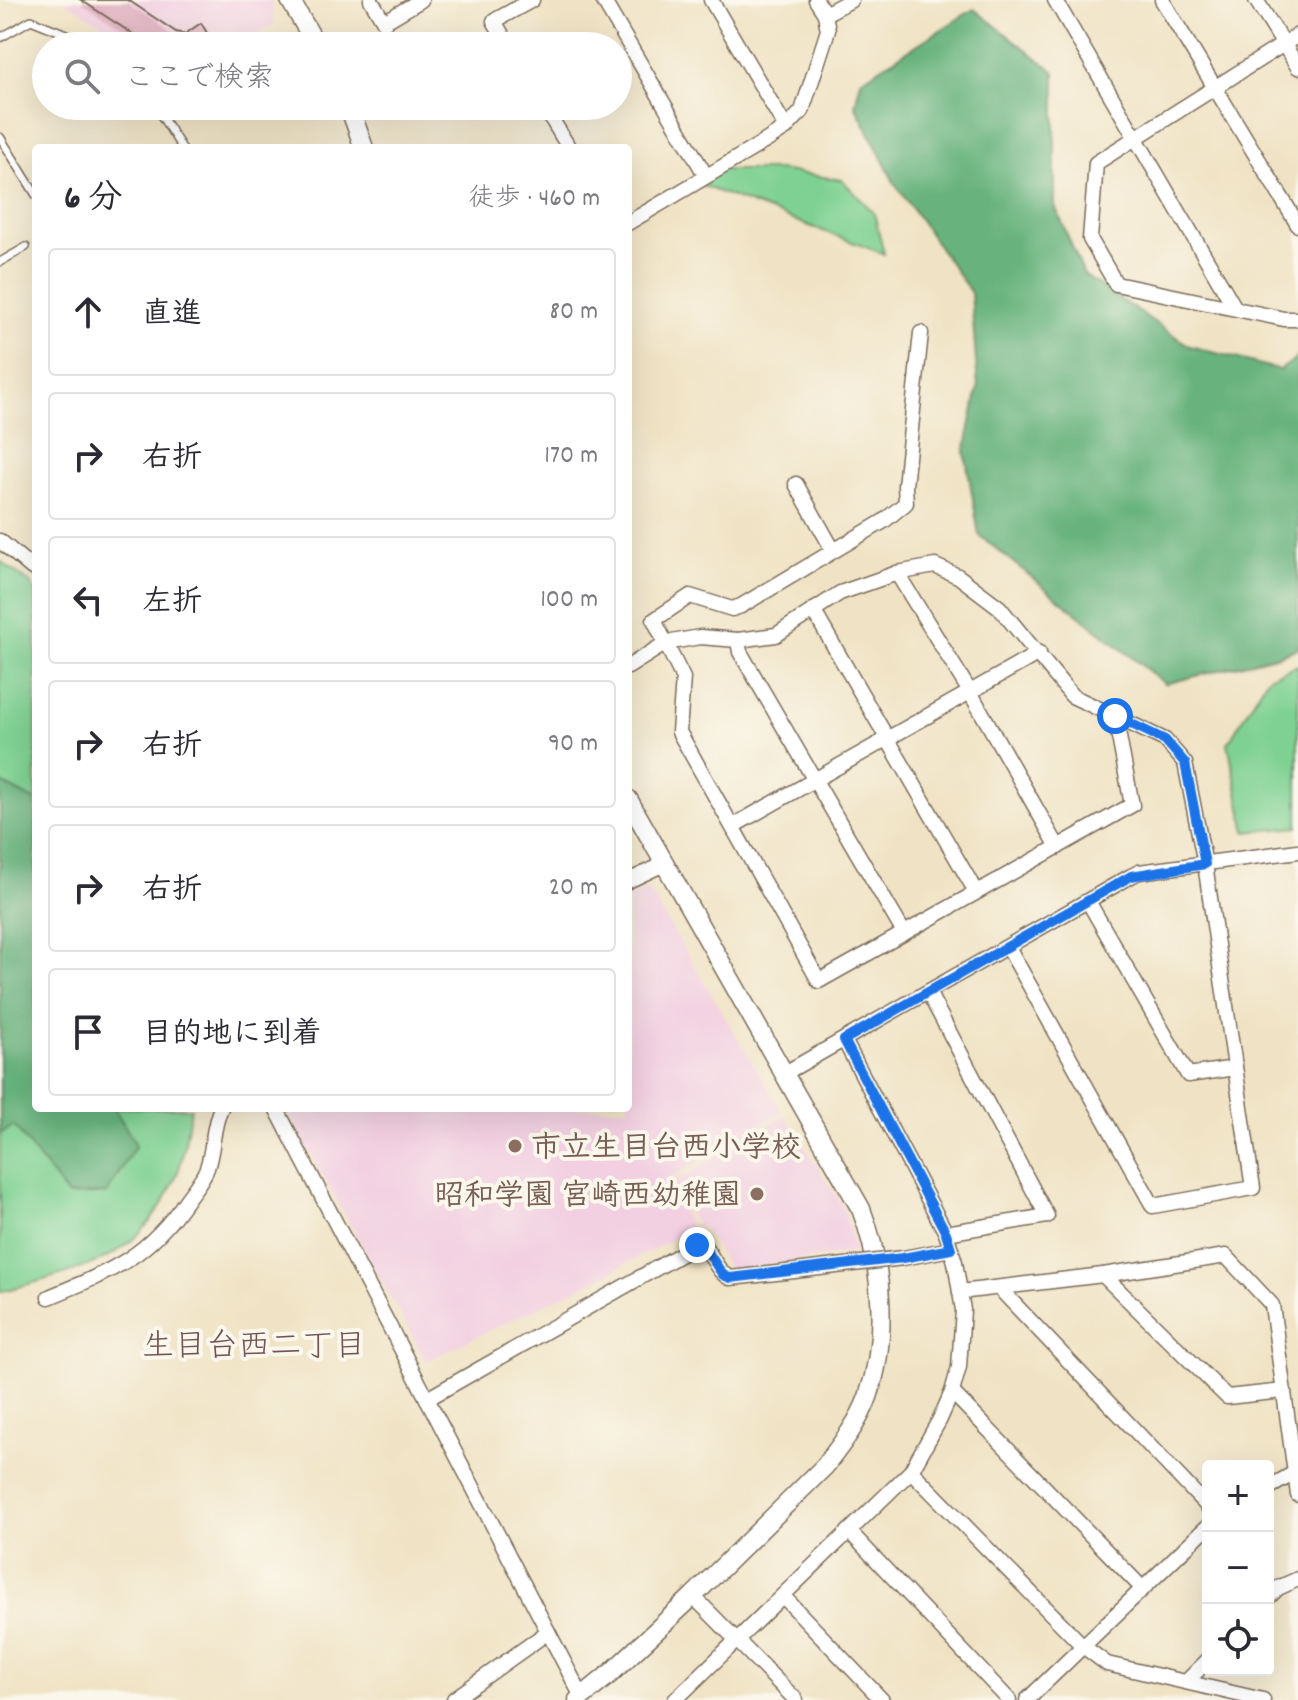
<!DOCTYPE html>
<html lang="ja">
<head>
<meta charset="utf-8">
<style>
	body { margin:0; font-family:Dekko,"Klee One",sans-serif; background:#f2f2f3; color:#2b2b33 }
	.controls { position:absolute; right:24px; bottom:24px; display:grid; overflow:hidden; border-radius:8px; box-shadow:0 8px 32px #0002 }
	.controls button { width:72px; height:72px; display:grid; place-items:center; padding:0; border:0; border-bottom:2px solid #e1e1e2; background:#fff; color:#2b2b33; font:40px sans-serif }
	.stop { position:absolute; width:24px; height:24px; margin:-18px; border:6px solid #1a73e8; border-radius:50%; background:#fff }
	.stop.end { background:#1a73e8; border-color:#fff; box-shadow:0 2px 8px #0008 }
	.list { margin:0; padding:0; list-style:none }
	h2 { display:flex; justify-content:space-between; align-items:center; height:104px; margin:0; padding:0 32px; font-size:34px }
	h2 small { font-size:26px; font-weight:400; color:#7c7c81 }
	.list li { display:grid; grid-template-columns:52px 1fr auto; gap:24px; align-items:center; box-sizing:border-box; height:128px; margin:0 16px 16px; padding:0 16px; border:2px solid #e1e1e2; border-radius:8px }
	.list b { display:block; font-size:30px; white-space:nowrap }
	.list em { font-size:26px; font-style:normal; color:#7c7c81 }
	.icon { flex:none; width:44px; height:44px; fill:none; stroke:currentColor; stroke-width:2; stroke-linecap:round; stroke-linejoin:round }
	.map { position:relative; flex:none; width:1298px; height:1700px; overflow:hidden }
	.search { position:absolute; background:#fff; box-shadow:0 8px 32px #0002; left:32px; top:32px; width:600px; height:88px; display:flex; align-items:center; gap:20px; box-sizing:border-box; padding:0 28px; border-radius:44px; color:#7c7c81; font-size:30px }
	.panel { position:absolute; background:#fff; box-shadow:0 8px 32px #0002; left:32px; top:144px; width:600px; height:968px; border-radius:8px }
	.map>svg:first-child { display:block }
</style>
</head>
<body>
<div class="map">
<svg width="1298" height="1700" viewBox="0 0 1298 1700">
	<rect width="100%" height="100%" fill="#fbf7ec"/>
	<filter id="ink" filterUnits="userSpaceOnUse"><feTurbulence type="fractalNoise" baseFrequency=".0125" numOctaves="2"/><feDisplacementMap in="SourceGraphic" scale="16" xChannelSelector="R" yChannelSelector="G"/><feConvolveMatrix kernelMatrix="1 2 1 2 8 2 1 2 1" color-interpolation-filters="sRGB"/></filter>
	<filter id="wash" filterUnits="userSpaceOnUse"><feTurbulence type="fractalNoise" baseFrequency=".006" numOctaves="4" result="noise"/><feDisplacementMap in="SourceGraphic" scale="32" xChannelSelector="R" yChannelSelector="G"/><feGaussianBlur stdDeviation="1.8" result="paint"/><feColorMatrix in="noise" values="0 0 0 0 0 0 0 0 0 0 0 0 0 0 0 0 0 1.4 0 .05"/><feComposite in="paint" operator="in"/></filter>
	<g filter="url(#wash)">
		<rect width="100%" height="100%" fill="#f0e3c5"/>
		<!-- built -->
		<g fill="#f2cfe1">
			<polygon points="63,0 271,0 274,24 240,46 136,46"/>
			<polygon points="648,889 782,1111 666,1181 692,1229 593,1281 426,1361 285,1108 628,1108 628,898"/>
			<polygon points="785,1115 843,1206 856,1252 729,1270 703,1227 696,1226 673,1183"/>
		</g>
		<!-- green -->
		<g fill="#7fd193" stroke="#5d7e58" stroke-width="2">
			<polygon points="716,170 779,170 842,180 874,213 884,254 695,183"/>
			<path d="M0,561l30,22 6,10v515h155c-4,20 -6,41 -12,61 -10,29 -31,61 -57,79 -29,21 -87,34 -122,44z"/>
			<polygon points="1298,665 1298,827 1246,832 1228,743 1268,677"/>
		</g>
		<!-- forest -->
		<g fill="#67b37d" stroke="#516e4e" stroke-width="2">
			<polygon points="974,9 1055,72 1055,206 1084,275 1190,346 1280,370 1298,357 1298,648 1279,655 1165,684 979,535 965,452 978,388 971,293 895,184 855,105 861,80"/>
			<polygon points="0,782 36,801 36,1108 114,1108 136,1145 107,1193 68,1196 14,1126 0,1134"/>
		</g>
		<g id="blocks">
			<!-- building -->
			<polygon fill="#dba5b9" points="81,0 128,0 176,32 185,34 201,23 215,46 151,46"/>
		</g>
	</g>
	<g filter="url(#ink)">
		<use href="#blocks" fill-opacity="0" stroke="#7a6b58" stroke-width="2"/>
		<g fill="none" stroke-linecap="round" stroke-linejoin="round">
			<defs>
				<g id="service">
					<polyline points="0,38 31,20 66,34 84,46"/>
					<polyline points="155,106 182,148"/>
					<polyline points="0,137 36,195"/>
					<polyline points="0,262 26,247"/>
				</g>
				<g id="minor">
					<polyline points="371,0 384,22 421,0"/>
					<polyline points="603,0 706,176"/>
					<polyline points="711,0 786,128"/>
					<polyline points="1055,0 1235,308"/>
					<polyline points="1162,0 1298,225"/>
					<polyline points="1256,0 1298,67"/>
					<polyline points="825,14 851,0"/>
					<polyline points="1298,35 1096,163 1090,239 1116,284 1284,319 1298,319"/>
					<polyline points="509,46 494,21 532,0"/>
					<polyline points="544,106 569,148"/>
					<polyline points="628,223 764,142 786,128 802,111 828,30 825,14 816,0"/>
					<polyline points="921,333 905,486 906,503 884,521 741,606 732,609 690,596 654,620 683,678 679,732 819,981 1132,805 1115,716"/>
					<polyline points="796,484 833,550"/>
					<polyline points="0,541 32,568 36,566"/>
					<polyline points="897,573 970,692 1058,847"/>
					<polyline points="813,610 976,892"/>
					<polyline points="738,640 740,652 904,933"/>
					<polyline points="628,667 666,643 700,637 738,640 776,635 840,593 897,573 935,566 958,576 999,607 1072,696 1165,740 1185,763 1205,864 1253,1188 1153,1206 1008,947"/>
					<polyline points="733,826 1039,653"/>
					<polyline points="628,881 664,864"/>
					<polyline points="1088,901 1188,1075 1235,1068"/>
					<polyline points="928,992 1047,1216 946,1233"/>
					<polyline points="785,1073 1131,876 1139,872 1298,851"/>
					<polyline points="276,1108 582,1697"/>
					<polyline points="903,1258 951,1249"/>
					<polyline points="1103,1275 1227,1397 1284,1391"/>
					<polyline points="999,1288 1208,1507"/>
					<polyline points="960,1292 1103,1275 1226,1256 1272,1305 1298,1495"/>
					<path d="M49,1297c63,-26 99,-40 138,-98 7,-10 16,-20 20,-31 7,-20 5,-41 14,-60"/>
					<polyline points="952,1392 1143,1589"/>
					<path d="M427,1399l270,-154h6c10,10 14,28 27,33l56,-6"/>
					<polyline points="911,1471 1083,1646 1107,1664 1263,1700"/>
					<polyline points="1268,1488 1298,1471"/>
					<polyline points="849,1531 1009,1700"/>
					<polyline points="693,1596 796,1700"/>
					<polyline points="783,1596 882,1700"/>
					<polyline points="1268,1598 1278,1588 1298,1579"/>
					<polyline points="1186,1682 1208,1660"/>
					<polyline points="454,1699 548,1632"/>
					<polyline points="675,1700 911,1471 940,1419 952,1392 959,1367 963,1310 955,1262 946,1233 844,1040"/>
					<polyline points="1027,1700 1208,1526"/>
				</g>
				<g id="tertiary">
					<polyline points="290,0 317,46"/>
					<polyline points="349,106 364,148"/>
					<path d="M578,1700l33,-27 82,-77 132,-130c16,-21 34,-44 43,-69 20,-58 15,-132 -7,-188l-233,-410"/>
				</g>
			</defs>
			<!-- service casing -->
			<use href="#service" stroke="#7a6b58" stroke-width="10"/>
			<!-- minor casing -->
			<use href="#minor" stroke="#7a6b58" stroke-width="17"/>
			<!-- tertiary casing -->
			<use href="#tertiary" stroke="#7a6b58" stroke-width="21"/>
			<!-- service -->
			<use href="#service" stroke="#fff" stroke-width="7"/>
			<!-- minor -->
			<use href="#minor" stroke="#fff" stroke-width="14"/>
			<!-- tertiary -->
			<use href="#tertiary" stroke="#fff" stroke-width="18"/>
			<defs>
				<polyline id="minor-bridge" points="786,1272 903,1258"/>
			</defs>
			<!-- minor-bridge casing -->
			<use href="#minor-bridge" stroke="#7a6b58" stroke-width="17" stroke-linecap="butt"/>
			<!-- minor-bridge -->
			<use href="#minor-bridge" stroke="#fff" stroke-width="14"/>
		</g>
	</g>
	<g fill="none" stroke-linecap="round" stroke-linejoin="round" filter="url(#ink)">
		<!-- route -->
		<polyline stroke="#1a73e8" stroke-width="10" points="697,1245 703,1245 723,1275 730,1278 903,1258 951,1249 946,1233 844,1040 1131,876 1205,864 1185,763 1165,740 1115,716"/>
	</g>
	<!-- markers -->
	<g fill="#8d6e63" stroke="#fbf7ec" stroke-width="3">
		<circle cx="515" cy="1146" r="8"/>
		<circle cx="757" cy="1194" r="8"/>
	</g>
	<g text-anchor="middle" stroke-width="8" stroke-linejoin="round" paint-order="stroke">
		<!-- education labels -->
		<g font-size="30" font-weight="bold" fill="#785e54" stroke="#fbf7ec" text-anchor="start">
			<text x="531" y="1156">市立生目台西小学校</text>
			<text x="741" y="1204" text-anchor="end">昭和学園 宮崎西幼稚園</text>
		</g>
		<!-- neighbourhood labels -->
		<g font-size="32" fill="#735554" stroke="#fbf7ec">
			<text x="254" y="1355">生目台西二丁目</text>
		</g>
	</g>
</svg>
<div class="controls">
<button>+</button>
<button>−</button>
<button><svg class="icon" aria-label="locate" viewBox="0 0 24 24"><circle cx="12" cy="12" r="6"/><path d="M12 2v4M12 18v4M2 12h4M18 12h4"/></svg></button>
</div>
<div class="stop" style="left:1115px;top:716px"></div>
<div class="stop end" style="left:697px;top:1245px"></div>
<div class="search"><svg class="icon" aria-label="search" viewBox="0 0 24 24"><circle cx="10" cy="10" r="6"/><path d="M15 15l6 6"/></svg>ここで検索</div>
<section class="panel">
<h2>6 分<small>徒歩 · 460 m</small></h2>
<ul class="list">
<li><svg class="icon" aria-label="ahead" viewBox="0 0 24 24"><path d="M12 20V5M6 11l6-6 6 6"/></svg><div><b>直進</b></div><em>80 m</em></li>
<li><svg class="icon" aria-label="right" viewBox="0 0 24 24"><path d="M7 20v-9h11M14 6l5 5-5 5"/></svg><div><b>右折</b></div><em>170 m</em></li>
<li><svg class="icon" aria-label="left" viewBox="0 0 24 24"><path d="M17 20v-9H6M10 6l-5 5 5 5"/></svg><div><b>左折</b></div><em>100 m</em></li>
<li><svg class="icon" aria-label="right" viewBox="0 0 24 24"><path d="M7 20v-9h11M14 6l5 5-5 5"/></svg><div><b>右折</b></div><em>90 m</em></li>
<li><svg class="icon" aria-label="right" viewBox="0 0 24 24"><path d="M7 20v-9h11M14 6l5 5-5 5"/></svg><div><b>右折</b></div><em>20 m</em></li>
<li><svg class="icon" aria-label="arrive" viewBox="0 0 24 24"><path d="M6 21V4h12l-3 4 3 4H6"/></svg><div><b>目的地に到着</b></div></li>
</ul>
</section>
</div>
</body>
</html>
